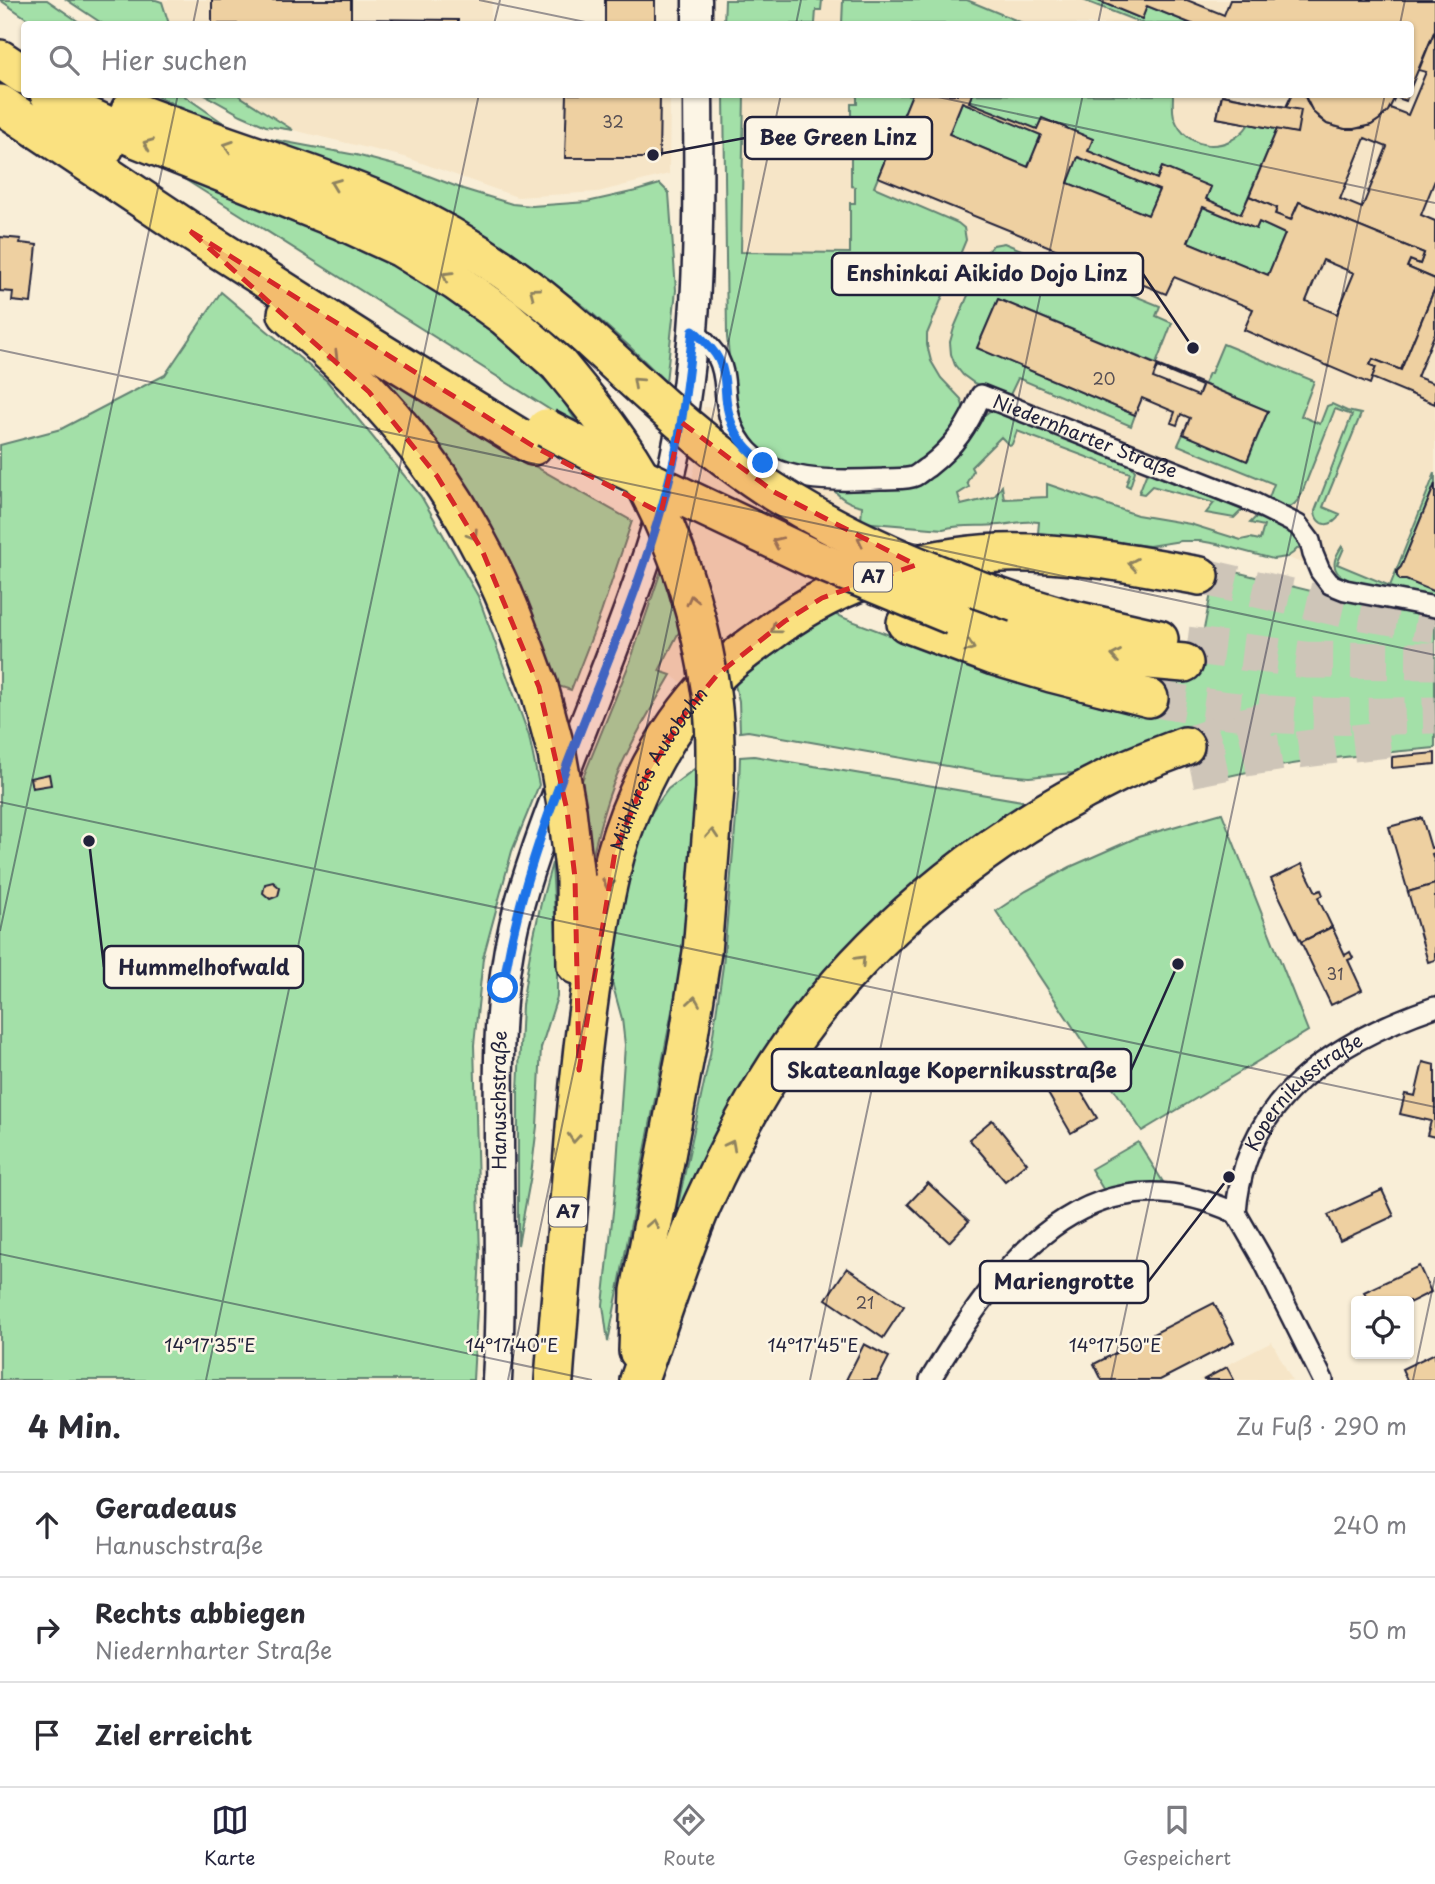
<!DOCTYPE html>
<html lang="de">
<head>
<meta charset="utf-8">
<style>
	body { margin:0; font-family:"Playpen Sans",sans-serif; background:#f7f7f7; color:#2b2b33 }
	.controls { position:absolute; right:21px; bottom:21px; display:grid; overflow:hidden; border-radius:7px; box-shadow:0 2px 5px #0004 }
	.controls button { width:63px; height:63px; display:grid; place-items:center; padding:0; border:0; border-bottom:2px solid #e1e1e2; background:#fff; color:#2b2b33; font:35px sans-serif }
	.stop { position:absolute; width:21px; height:21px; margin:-16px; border:5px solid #1a73e8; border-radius:50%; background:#fff }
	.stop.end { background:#1a73e8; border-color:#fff; box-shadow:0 2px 7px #0008 }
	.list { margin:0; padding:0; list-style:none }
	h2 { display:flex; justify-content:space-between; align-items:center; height:91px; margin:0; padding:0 28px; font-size:30px }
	h2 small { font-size:23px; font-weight:400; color:#7c7c81 }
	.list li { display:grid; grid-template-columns:46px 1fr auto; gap:21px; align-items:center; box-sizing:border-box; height:105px; padding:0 28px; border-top:2px solid #e1e1e2 }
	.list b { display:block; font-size:26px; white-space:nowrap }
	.list p { margin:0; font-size:23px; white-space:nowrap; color:#7c7c81 }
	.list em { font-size:23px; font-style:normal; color:#7c7c81 }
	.icon { flex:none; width:38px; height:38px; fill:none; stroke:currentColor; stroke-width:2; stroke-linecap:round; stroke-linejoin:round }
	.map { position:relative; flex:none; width:1435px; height:1380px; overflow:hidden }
	.search { position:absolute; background:#fff; box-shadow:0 2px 5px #0004; left:21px; right:21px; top:21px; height:77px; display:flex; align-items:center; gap:18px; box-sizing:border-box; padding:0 24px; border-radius:7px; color:#7c7c81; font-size:26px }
	.sheet { height:406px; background:#fff }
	nav { display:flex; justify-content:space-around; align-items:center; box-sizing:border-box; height:98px; border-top:2px solid #e1e1e2; background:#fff; font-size:19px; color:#7c7c81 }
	nav a { display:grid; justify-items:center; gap:4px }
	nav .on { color:#22223b }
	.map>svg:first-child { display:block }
</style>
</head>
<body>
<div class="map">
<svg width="1435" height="1380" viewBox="0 0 1435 1380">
	<rect width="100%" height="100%" fill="#f9eed7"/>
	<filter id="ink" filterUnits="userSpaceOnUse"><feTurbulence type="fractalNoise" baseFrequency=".0143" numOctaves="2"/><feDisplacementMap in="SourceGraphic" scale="14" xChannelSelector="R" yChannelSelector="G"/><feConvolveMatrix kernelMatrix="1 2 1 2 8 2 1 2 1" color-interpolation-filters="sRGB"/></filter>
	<g filter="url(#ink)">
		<!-- built -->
		<g fill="#f6e5c7">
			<polygon points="162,0 492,0 490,24 169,24"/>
			<polygon points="725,0 1435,0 1435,597 1349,581 1241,540 1190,524 1073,504 989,506 863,506 860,525 849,569 781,601 735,634 711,656 683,684 671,675 659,671 680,630 662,568 679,528 695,467 704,407 735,409 727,337 724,95 1410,94 1410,24 724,24"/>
			<polygon points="238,95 670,95 669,174 598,192 517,197 405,157 293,130"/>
			<polygon points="1272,1342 1292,1380 1198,1380"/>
		</g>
		<!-- green -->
		<g fill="#a3e0a8" stroke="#628172" stroke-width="2">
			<polygon points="0,0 47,0 82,24 35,24"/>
			<polygon points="67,0 156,0 162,2 169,24 103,24"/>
			<polygon points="725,0 822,0 821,10 816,10 815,24 724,24"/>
			<polygon points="843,0 967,0 1025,24 842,24"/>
			<polygon points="1083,0 1096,0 1142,19 1147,6 1192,24 1144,24"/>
			<path d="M972,94l201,1c0,7 -1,14 1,22 12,35 55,37 75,7l28,5 -36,85 -35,-15 4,-12 -48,-20 -5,12 -69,-28 5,-12 -51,-21 -5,11 -68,-27z"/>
			<polygon points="154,95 183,95 222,122 248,135 356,155 413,170 463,189 512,204 532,206 587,202 636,191 660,184 669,193 676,290 666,382 629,346 585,307 511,251 438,209 359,173 199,116"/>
			<polygon points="205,95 238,95 293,130 266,126 241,115"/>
			<polygon points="724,95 744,95 741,252 850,253 850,203 855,203 855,187 851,186 851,104 857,104 857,95 912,95 874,187 958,223 964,228 966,240 927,334 927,345 931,361 941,378 961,399 963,406 962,416 944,441 923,458 905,470 807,471 771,459 748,438 735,410 727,337"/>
			<polygon points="962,102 1041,135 1028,167 949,134"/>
			<polygon points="1078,157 1159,190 1148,215 1068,183"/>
			<polygon points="173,172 332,236 410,273 498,331 559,395 582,430"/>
			<polygon points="1203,207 1256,229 1259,222 1285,234 1268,275 1188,242"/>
			<polygon points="1004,243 1160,306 1156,316 1172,323 1156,364 998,299 977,348 1135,415 1131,426 1018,378 1009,397 974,383 963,375 955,365 951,354 950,342 954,328 986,253 993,245"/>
			<polygon points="221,292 327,381 421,496 478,596 529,736 539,785 512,851 483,958 474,1045 480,1256 473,1380 0,1380 0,445 61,429 165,375"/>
			<polygon points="327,337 476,433 632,521 601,613 571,690 552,684"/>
			<path d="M1223,344l91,37 -13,35 19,8 7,-18 5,-2 15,7 14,3 -38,93 17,7c-6,14 -24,14 -25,-3l37,-96 -17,-6 -34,86c-10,18 -18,14 -34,8l7,-19 -96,-39 5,-11 65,26 20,-49 -64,-27 5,-11h2z"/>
			<path d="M996,410l133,53 6,8 -5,16 -4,-2 4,-12 -113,-42 -5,13 -3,1 -8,-8 -30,30 2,4 -6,11 2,5 -11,7 3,11 33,-8 8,-11 2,13 43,-2v-13l90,31 53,9 51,16 9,-2 10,2 4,-14 -14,-3 5,-5c15,-1 34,10 44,22v7l-6,6 -6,4 -14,2 -56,-15 -17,-3h-19l-32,5 -111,-13 1,-11c-14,-2 -26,2 -40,3 -19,2 -37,-1 -56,4l-82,-7 1,-16c-14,-3 -21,-7 -31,-19l90,-5 37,-29 13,-16 12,-21 7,-5z"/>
			<polygon points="1149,473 1242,510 1234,518 1206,513 1214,503 1152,486 1144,494 1139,493 1146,475"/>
			<path d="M1435,473v11l-34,83 -4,4v5l38,16v5c-19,-3 -89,-11 -98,-25 -6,-9 0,-18 5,-26l2,2 -7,16 53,22z"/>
			<path d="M1216,567c72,18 145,39 219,48v133c-77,7 -153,14 -227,33l-14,-56 -88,38 -33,10 -44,4 -42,-4 -239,-42 -8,1 -1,-31 -4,-16 20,-21 76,-51 149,56 124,38 41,5 -20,-38 70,2z"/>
			<path d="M662,568l9,26 9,36 -21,41 12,4c-19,32 -39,65 -54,100 -14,32 -21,67 -29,100l-10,-85 52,-128z"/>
			<polygon points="754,756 1022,801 1024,808 881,918 667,1256 710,1055 723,966 739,784 740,757"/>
			<polygon points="697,767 687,914 679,975 608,1342 603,1305 615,1193 625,1045 622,1019 610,975 616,920 632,855 646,820 668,789"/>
			<polygon points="1222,813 1308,1031 1142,1131 996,911 1026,891 1070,867 1138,837"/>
			<polygon points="552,863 557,951 557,997 541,1048 537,1126 531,1175 518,1245 518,1091 522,1005 530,953 541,903"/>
			<polygon points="1138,1142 1165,1185 1154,1184 1103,1189 1091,1169"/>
		</g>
		<!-- building -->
		<g fill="#eed0a1" stroke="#22223b" stroke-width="2" fill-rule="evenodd">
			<rect x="212" y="0" width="139" height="24"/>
			<rect x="605" y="0" width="50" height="24"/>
			<polygon points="1096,0 1187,0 1224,15 1230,0 1435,0 1435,30 1410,89 1410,24 1192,24 1147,6 1142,19"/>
			<polygon points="351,19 458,20 458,24 351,24"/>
			<path d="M1435,30v150l-14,35 14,6v58l-28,-12 3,-7 10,4 4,-11 -125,-51 -8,18 -16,-6 2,-6 -28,-12 28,-67 -60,-11 5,-23 64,12 6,-13h12l4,10 11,14 8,6 18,5 17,-1 9,-3 9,-6 10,-11 18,7 18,-43 -7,-2zM1365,138l22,9 -25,61 -22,-9z"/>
			<polygon points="567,94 660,94 659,158 565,158"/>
			<path d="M912,94h60l-3,8 68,27 5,-11 51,21 -5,12 69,28 5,-12 49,20 -5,12 35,15 8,-18 28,12 -2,6 16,6 8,-18 125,51 -4,11 -10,-4 -3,7 28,12v9l-34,82 -28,-11 -3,6 6,2 -6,17 -126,-54 9,-21 -79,-32 -8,17 -288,-117zM962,102l79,33 -13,32 -79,-33zM1078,157l81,33 -11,25 -80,-32zM1203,207l53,22 3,-7 26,12 -17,41 -80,-33zM1323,260l31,13 -17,41 -31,-13z"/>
			<polygon points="1304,94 1408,94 1406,101 1395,97 1388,111 1380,119 1371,125 1354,129 1345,129 1327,124 1313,112"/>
			<polygon points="1222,95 1301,110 1297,133 1217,118"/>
			<polygon points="0,237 21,239 20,243 37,245 31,303 12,301 13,292 0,291"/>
			<polygon points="1435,288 1435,333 1417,377 1435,384 1435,404 1372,378 1376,367 1370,365 1373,359 1401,370"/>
			<path d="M998,299l270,112 -21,50 -64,-27 7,-16 -9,-4 -4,11 -6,-2 4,-11 -33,-14 -7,17 -158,-67zM1157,367l45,19 -4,10 -45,-18z"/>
			<polygon points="1435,484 1435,592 1406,580 1400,580 1397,576 1397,571 1401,567"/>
			<polygon points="1435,753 1435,764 1392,768 1392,757"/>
			<polygon points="49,774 51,785 32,788 30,778"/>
			<polygon points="1422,818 1431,848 1435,847 1435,853 1432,854 1435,863 1435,884 1408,892 1389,827"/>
			<polygon points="1302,864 1316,892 1321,890 1323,895 1318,898 1332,927 1301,942 1271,879"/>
			<polygon points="273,882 280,888 278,896 270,899 263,893 265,884"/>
			<polygon points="1435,884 1435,960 1428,962 1408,892"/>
			<polygon points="1332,927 1345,955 1350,952 1353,958 1348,960 1362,990 1331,1005 1301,942"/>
			<polygon points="1423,1062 1435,1065 1435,1137 1427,1135 1431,1121 1400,1114 1405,1094 1415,1096"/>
			<polygon points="1068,1070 1097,1118 1071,1133 1043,1085"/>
			<polygon points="992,1120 1027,1163 1005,1181 969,1139"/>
			<polygon points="928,1183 969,1221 949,1242 908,1204"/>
			<polygon points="1382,1190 1394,1216 1340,1241 1328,1215"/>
			<polygon points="1419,1266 1431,1292 1409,1303 1409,1301 1369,1301 1364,1292"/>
			<polygon points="847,1268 904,1306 883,1338 826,1299"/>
			<polygon points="1214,1303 1234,1342 1160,1380 1102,1380 1094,1364"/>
			<polygon points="864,1344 889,1357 877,1380 846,1380"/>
			<polygon points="1435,1353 1435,1380 1407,1380 1402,1369"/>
			<polygon points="1227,1367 1234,1380 1203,1380"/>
		</g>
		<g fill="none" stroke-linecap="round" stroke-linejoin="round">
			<!-- highway-tunnel -->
			<g stroke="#cec5b8" stroke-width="37" stroke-dasharray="37 18" stroke-linecap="butt">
				<polyline points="1200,576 1344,609 1435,624"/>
				<polyline points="1187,645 1306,660 1435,661"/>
				<path d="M1149,698c53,9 107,17 161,18 42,1 83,0 125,-1"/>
				<polyline points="1185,746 1234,729 1268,720"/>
				<path d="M1190,769c72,-16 144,-24 217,-32"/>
			</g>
			<defs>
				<g id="street">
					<path id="s1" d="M693,330c9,9 19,18 25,28 8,15 6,31 9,47 2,14 7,28 16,40 29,40 96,36 140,34 9,-1 24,1 32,-3 4,-2 9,-7 13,-9 27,-21 40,-41 53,-72l269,106 48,24 12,16 3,13 7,17 10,13 15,6 90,17"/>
					<path id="s2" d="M1236,1213c8,-115 100,-172 199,-206"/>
					<polyline points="1236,1213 1263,1260 1323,1380"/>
					<path d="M930,1380c69,-115 155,-236 306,-167"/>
				</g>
				<g id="secondary">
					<polyline points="697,0 697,24"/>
					<path id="s3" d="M497,1380c5,-84 2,-167 2,-251 -1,-68 -1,-137 15,-204 12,-49 30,-97 48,-144 35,-92 75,-184 102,-280 37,-132 35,-271 34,-407"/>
				</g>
				<g id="highway">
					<polyline points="0,59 24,75"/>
					<polyline points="49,94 73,126 105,147"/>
					<polyline points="0,104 190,231 372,347 533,446"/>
					<path d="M130,110c86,35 176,59 261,96 72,32 137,78 195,130"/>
					<polyline points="83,114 135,138 340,220 401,248 456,282 505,317 558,364"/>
					<path d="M287,314c40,36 82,73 116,116 29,35 58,79 79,120 24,43 40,91 57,137"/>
					<polyline points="1016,603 1066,618 1159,639"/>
					<polyline points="953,616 1063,647 1127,658 1184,663"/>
					<polyline points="906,623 994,656 1051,673 1149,698"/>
					<polyline points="575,878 576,965"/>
					<polyline points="638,1351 640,1291 688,1041 702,952 715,789"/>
					<path id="s4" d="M554,1380c5,-71 12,-142 18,-214 5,-69 12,-138 23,-206 8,-57 18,-112 42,-165 19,-43 47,-86 80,-120 17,-18 39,-32 59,-47 64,-47 144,-72 224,-75 67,-2 134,11 200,23"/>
					<path d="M639,1380c21,-58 39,-118 63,-175 29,-64 63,-128 106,-184 81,-105 189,-189 308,-247 22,-11 46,-19 69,-28"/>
				</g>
			</defs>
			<!-- street casing -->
			<use href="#street" stroke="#22223b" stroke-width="24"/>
			<!-- secondary casing -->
			<use href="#secondary" stroke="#22223b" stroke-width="33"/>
			<!-- highway casing -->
			<use href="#highway" stroke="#22223b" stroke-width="42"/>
			<!-- street -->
			<use href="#street" stroke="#fcf5e5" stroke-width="19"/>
			<!-- secondary -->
			<use href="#secondary" stroke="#fcf5e5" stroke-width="28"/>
			<!-- highway -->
			<use href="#highway" stroke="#fae180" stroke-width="37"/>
			<defs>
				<g id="highway-bridge">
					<path d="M586,336c60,55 120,113 188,156 75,48 158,82 242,111"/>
					<path d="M558,364c33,40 66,80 90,126 33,64 53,132 63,203 5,32 4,64 4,96"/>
					<polyline points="546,428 622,468 812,558 953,616"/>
					<polyline points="539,687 557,754 567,810 575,878"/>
				</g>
			</defs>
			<!-- highway-bridge casing -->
			<use href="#highway-bridge" stroke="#22223b" stroke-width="42" stroke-linecap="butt"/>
			<!-- highway-bridge -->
			<use href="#highway-bridge" stroke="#fae180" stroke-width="37"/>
		</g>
		<!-- one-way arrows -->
		<defs><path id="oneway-chevron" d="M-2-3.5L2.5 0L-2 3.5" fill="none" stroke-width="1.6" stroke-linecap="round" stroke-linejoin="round" transform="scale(1.75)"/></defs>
		<g stroke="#8e825e">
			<use href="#oneway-chevron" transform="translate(148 144) rotate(-158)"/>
			<use href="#oneway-chevron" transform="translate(228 146) rotate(-161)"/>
			<use href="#oneway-chevron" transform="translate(335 184) rotate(-159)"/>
			<use href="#oneway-chevron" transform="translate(447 276) rotate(-149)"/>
			<use href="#oneway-chevron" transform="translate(534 292) rotate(-143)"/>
			<use href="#oneway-chevron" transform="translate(334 357) rotate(45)"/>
			<use href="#oneway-chevron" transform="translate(637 382) rotate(-138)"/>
			<use href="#oneway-chevron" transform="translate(473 535) rotate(58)"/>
			<use href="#oneway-chevron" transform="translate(862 540) rotate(-153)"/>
			<use href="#oneway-chevron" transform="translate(777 542) rotate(-155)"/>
			<use href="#oneway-chevron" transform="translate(1133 564) rotate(-171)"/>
			<use href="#oneway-chevron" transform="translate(692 600) rotate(-104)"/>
			<use href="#oneway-chevron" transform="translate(775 629) rotate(144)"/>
			<use href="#oneway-chevron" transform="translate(970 647) rotate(20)"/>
			<use href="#oneway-chevron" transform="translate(1116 656) rotate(-170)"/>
			<use href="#oneway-chevron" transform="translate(712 834) rotate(-86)"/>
			<use href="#oneway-chevron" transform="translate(608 884) rotate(102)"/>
			<use href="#oneway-chevron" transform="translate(861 960) rotate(-46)"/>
			<use href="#oneway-chevron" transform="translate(694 1001) rotate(-81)"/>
			<use href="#oneway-chevron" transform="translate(574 1138) rotate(94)"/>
			<use href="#oneway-chevron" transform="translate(731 1145) rotate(-62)"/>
			<use href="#oneway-chevron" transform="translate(653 1224) rotate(-79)"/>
		</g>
	</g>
	<g fill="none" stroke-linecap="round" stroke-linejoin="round" filter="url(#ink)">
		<!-- route -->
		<path stroke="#1a73e8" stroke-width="9" d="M503,988c20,-138 85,-268 132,-398 18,-50 34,-102 44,-154 6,-35 10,-70 14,-106 9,9 20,18 26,30 6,12 6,24 7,38 3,30 14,46 37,65"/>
	</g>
	<!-- marked area -->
	<path fill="#d62828" fill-opacity="0.2" stroke="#d62828" stroke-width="5" stroke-dasharray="14 9" stroke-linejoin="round" d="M190,231l343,215 128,67 20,-91 93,70 142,73 -94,33 -37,23 -68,54 -33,40 -40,66 -29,71 -36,218 -4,-192 -8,-68 -28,-123 -57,-137 -45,-74 -68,-84z"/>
	<!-- ticks -->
	<path fill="none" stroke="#22223b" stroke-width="2" stroke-opacity="0.45" d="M479,0l116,24M193,24l5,-24M494,24l6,-24M796,24l5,-24M1098,24l5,-24M1400,24l5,-24M924,94l511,109M0,350l1435,305M0,802l1435,305M0,931l178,-837M0,1254l592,126M206,1380l273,-1286M508,1380l273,-1286M810,1380l273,-1286M1111,1380l274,-1286M1413,1380l22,-103"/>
	<g text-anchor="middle" stroke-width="5" stroke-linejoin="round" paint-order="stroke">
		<!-- number labels -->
		<g font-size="16" fill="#554e54">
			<text x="613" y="128">32</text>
			<text x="1104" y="385">20</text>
			<text x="1335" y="980">31</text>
			<text x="865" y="1309">21</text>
		</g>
		<!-- shield labels -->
		<g fill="#fcf5e5" stroke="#63616e" stroke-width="2">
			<rect x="854" y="562.5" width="38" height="29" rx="5"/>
			<rect x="549" y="1197.5" width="38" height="29" rx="5"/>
		</g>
		<g font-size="18" font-weight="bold" fill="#22223b">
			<text x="873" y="583">A7</text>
			<text x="568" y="1218">A7</text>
		</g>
		<!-- street labels -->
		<g font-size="19" fill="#22223b" stroke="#fcf5e5">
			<text dy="7" stroke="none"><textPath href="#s1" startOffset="530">Niedernharter Straße</textPath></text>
			<text dy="7" stroke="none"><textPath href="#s4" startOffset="626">Mühlkreis Autobahn</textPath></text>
			<text dy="7" stroke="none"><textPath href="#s2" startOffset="145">Kopernikusstraße</textPath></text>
			<text dy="7" stroke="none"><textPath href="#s3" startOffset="280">Hanuschstraße</textPath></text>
		</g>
	</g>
	<g font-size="18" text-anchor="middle" fill="#22223b" stroke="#fcf5e5" stroke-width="5" stroke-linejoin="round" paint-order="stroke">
		<text x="210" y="1352">14°17'35"E</text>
		<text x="512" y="1352">14°17'40"E</text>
		<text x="813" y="1352">14°17'45"E</text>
		<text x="1115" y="1352">14°17'50"E</text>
	</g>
	<!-- callouts -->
	<path fill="none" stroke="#22223b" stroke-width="2.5" d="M653 155L745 138M1193 348L1143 274M89 841L104 967M1178 964L1131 1070M1229 1177L1148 1282"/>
	<g fill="#22223b" stroke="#fcf5e5" stroke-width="2.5">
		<circle cx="653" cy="155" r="7"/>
		<circle cx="1193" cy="348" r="7"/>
		<circle cx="89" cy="841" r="7"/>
		<circle cx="1178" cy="964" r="7"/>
		<circle cx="1229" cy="1177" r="7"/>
	</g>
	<g fill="#fcf5e5" stroke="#22223b" stroke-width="2.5">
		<rect x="745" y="117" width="187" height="42" rx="7"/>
		<rect x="832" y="253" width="311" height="42" rx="7"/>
		<rect x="104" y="946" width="199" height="42" rx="7"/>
		<rect x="772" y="1049" width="359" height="42" rx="7"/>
		<rect x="980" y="1261" width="168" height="42" rx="7"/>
	</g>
	<g font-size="21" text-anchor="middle" font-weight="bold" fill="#22223b">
		<text x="838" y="145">Bee Green Linz</text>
		<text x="987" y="281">Enshinkai Aikido Dojo Linz</text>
		<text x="204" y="975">Hummelhofwald</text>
		<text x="952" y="1078">Skateanlage Kopernikusstraße</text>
		<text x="1064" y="1289">Mariengrotte</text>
	</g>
</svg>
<div class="controls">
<button><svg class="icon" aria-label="locate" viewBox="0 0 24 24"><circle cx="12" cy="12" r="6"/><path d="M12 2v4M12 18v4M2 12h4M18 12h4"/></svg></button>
</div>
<div class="stop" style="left:503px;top:988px"></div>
<div class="stop end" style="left:763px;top:463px"></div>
<div class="search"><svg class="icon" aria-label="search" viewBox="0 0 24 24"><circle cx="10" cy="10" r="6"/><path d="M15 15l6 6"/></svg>Hier suchen</div>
</div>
<section class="sheet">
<h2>4 Min.<small>Zu Fuß · 290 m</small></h2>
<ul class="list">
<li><svg class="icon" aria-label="ahead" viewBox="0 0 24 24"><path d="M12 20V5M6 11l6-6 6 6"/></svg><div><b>Geradeaus</b><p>Hanuschstraße</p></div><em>240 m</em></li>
<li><svg class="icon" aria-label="right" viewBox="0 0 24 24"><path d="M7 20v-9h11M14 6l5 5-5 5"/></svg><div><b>Rechts abbiegen</b><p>Niedernharter Straße</p></div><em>50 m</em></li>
<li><svg class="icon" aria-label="arrive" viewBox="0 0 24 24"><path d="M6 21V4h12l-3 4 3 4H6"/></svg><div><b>Ziel erreicht</b></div></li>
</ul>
</section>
<nav>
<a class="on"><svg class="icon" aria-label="map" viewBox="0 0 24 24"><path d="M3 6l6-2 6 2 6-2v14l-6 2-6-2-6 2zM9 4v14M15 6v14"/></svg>Karte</a>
<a><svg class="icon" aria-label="directions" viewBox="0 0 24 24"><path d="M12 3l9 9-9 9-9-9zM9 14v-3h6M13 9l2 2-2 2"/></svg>Route</a>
<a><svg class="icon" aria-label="saved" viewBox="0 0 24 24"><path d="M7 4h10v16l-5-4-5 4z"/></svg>Gespeichert</a>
</nav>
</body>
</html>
